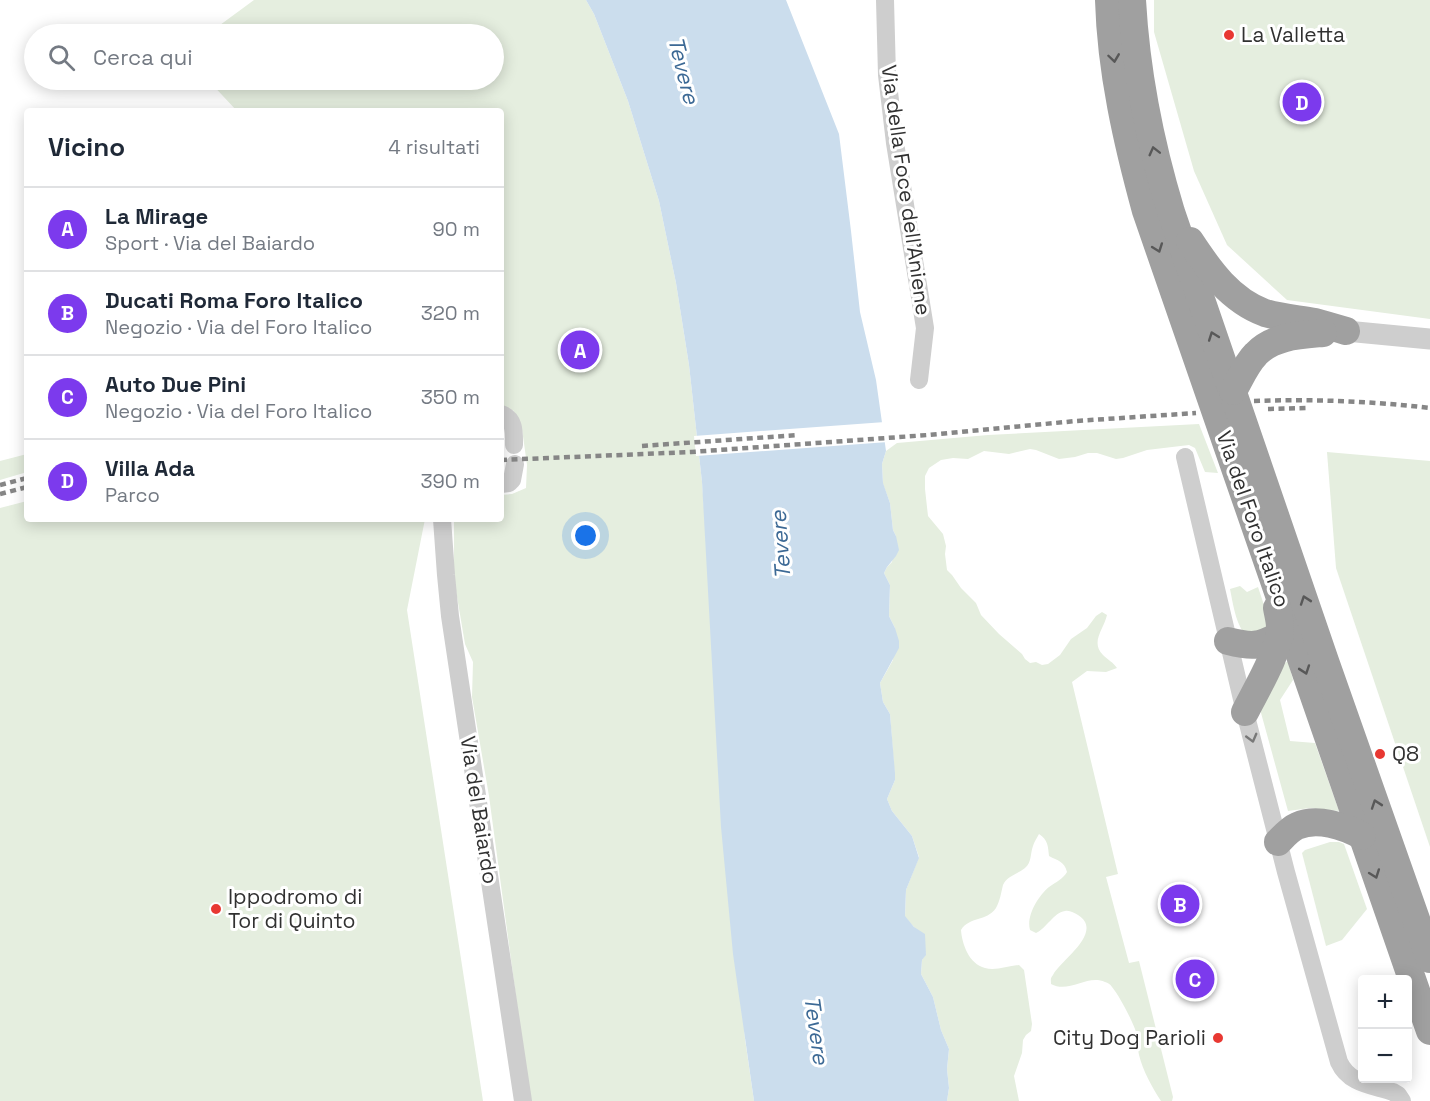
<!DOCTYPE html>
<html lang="it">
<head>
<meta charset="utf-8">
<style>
	body { margin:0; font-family:"Space Grotesk",sans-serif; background:#f2f2f3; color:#1f2937 }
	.controls { position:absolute; right:18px; bottom:18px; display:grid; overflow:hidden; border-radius:6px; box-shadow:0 3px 15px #0003 }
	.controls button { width:54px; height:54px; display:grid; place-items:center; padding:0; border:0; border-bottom:2px solid #e0e1e3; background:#fff; color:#1f2937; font:30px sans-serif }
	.you { position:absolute; left:586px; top:536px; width:21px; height:21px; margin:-15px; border:4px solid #fff; border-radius:50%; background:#1a73e8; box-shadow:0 0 0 9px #1a73e833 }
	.badge { display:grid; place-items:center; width:39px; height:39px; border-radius:50%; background:#7c3aed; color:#fff; font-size:20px; font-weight:700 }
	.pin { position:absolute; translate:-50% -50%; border:3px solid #fff; box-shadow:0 2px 6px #0006 }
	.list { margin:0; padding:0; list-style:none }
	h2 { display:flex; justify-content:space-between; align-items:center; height:78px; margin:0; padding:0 24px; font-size:26px }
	h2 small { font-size:20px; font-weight:400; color:#747a83 }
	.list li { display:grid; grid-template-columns:39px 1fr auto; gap:18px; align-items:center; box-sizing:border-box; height:84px; padding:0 24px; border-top:2px solid #e0e1e3 }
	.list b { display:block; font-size:22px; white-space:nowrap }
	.list p { margin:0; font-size:20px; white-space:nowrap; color:#747a83 }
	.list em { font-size:20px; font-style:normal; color:#747a83 }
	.icon { flex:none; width:33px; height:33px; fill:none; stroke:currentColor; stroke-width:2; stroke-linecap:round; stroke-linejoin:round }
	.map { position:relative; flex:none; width:1430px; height:1101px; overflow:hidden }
	.search { position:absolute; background:#fff; box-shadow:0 3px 15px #0003; left:24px; top:24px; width:480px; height:66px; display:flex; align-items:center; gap:15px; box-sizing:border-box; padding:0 21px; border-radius:33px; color:#747a83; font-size:22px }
	.panel { position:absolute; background:#fff; box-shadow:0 3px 15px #0003; left:24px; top:108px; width:480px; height:414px; border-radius:6px }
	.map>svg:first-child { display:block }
</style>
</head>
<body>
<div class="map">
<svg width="1430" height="1101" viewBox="0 0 1430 1101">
	<rect width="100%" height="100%" fill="#fff"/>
	<!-- green -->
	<g fill="#e5eedf">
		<polygon points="254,0 586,0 594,14 628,101 659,201 676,283 689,365 702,482 745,1039 754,1101 530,1101 489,796 472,697 473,662 465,644 454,579 454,519 501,519 501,495 512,494 526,488 527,465 522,429 513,410 501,411 501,111 237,111 208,80 494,80 494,34 210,34 220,25"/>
		<polygon points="1154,0 1430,0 1430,319 1287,300 1227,245 1194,171 1154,32"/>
		<path d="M1199,424l19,49 -13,-1 -10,-24 -6,-3 -42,5 -24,8 -7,1 -19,-6h-9l-13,4 -16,2 -23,-9 -6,-1 -21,5 -25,-3 -16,8 -15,-1 -12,2 -12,8 -4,8v13l3,27 15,18 3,12 -1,8 2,16 5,5 9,13 15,15 5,12 18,19 23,20 3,5 5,4 6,-1 6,3 6,-1 12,-9 11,-16 16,-11 9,-12 6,-4 5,3c-3,14 -17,27 -4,40 5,5 10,7 14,13l-11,4 -19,-1 -15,11 46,192 -12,3 23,86 10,-2 34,136 -1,4h-11c-9,-14 -18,-30 -22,-46 -2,-7 -1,-15 -3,-23 -3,-10 -17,-37 -24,-45 -2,-3 -4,-4 -7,-5 -18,-8 -36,12 -54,2 0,-5 -1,-5 2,-9 7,-14 52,-43 25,-60 -4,-2 -8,-5 -13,-4 -12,2 -18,17 -29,22l-6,-3c-4,-14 8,-34 19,-43 7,-5 14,-8 18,-15 -3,-11 -9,-11 -18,-16 -1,-10 -1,-16 -10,-22 -2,4 -5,8 -6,12 -3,8 -1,16 -8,22 -7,6 -18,8 -22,17 -2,8 -3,16 -7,23 -10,14 -26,8 -35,22 1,14 8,34 24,38 10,3 23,-2 34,-3l5,5 8,54 -1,7 -5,4 -3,5 -1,13 -8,23 5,25h-72l2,-13 -2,-19 2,-20 -8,-19 -8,-33 -12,-23 1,-14 4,-6 -12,-27 -9,-10 1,-27 13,-33 -7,-21 -20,-25 -5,-12 8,-19 -5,-66 -7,-12 -3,-19 13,-23 2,-32 -6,-12 1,-31 -6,-12 3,-6 5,-5 4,-26 -3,-6 -3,-27 -7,-19 -1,-20 4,-13 11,-8 91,-8z"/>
		<polygon points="1327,452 1430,461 1430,847 1336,568"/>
		<polygon points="27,454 27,472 0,480 0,461"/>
		<polygon points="27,501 27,519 425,519 407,610 483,1101 0,1101 0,508"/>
		<path d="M1240,586l7,6 11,-5 10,30 1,6 -6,9h-20c-8,-13 -10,-28 -13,-43z"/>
		<polygon points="1288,661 1293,680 1280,700 1290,741 1315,743 1339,811 1310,808 1288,811 1258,702 1274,670"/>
		<polygon points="1330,842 1339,842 1344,844 1367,909 1342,940 1326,946 1302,853 1305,850"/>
	</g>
	<!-- water -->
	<polygon fill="#cbdded" points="586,0 786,0 839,134 851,231 860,312 876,380 886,451 882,464 883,483 890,503 893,530 896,536 899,550 896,556 887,567 884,573 890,585 889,616 895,628 899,641 899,648 880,683 883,702 890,714 895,773 895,780 887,799 892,811 912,836 919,858 906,890 905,916 914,927 925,934 926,955 922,960 921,974 933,997 941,1030 949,1049 947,1069 949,1088 947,1101 754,1101 733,954 721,827 702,482 689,365 676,283 659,201 628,101 594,14"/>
	<!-- pier -->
	<polygon fill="#fff" points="885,422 888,442 696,456 694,436"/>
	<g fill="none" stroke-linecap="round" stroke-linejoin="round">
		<!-- minor -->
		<g stroke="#cecece" stroke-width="18">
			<polyline points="885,0 887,75 895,143 925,328 919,380"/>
			<path d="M501,414c14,5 13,18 13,31"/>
			<path d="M1185,457l60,255 41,160 53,190c10,22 33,23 54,30l5,3 4,6"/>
			<polyline points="501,484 509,483 512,480 515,464"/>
			<polyline points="442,519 446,575 450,616 523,1101"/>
		</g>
		<!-- tertiary -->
		<polyline stroke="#cecece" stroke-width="21" points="1346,331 1430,339"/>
		<!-- trunk -->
		<g stroke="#a0a0a0" stroke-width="28">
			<path d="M1109,0c2,71 18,142 37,211l284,820"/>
			<path d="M1132,0c4,72 18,143 39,212l154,449 105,298"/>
			<path d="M1190,241c19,29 40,59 75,72 17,5 34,6 50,9 11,3 21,6 31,9"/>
			<path d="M1233,391c7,-12 13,-27 23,-37 17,-18 44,-19 67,-21"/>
			<path d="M1228,641c24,6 30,6 52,-6"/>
			<path d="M1245,712c11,-22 35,-61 35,-85 0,-6 -2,-13 -3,-19"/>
			<path d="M1278,842c6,-6 12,-13 19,-16 20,-9 47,0 65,10"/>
		</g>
		<!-- rail -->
		<g stroke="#868686" stroke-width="4.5" stroke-dasharray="6 4.5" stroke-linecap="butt">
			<path d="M1254,401c59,-2 117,0 176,7"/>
			<polyline points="1268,409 1310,408"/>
			<polyline points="642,446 798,435"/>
			<polyline points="501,460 691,452 928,435 1076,421 1196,413"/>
			<polyline points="0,485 27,478"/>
			<polyline points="0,494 27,487"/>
		</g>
	</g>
	<!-- one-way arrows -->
	<defs><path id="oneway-chevron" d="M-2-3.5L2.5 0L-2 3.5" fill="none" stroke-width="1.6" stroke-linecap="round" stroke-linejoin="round" transform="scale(1.5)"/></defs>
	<g stroke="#585858">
		<use href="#oneway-chevron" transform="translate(1114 58) rotate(82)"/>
		<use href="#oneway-chevron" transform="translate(1154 151) rotate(-104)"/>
		<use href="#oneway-chevron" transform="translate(1158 248) rotate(70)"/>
		<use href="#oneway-chevron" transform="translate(1213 336) rotate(-110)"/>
		<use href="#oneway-chevron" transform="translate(1305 600) rotate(-109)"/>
		<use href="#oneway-chevron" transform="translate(1305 670) rotate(71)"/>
		<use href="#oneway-chevron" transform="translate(1376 804) rotate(-109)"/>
		<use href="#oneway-chevron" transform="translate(1375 874) rotate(70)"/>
	</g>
	<use stroke="#787878" href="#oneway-chevron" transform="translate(1252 738) rotate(75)"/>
	<!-- markers -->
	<g fill="#e83832" stroke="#fff" stroke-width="2">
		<circle cx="1229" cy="35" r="6"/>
		<circle cx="1380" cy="754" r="6"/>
		<circle cx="216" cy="909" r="6"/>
		<circle cx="1218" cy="1038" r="6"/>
	</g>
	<g text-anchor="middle" stroke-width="6" stroke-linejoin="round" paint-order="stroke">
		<!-- poi labels -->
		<g font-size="21" fill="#313131" stroke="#fff" text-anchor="start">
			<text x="1241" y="42">La Valletta</text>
			<text x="1392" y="761">Q8</text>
			<text x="228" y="904">Ippodromo di<tspan x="228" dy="24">Tor di Quinto</tspan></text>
			<text x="1206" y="1045" text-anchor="end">City Dog Parioli</text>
		</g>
		<!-- street labels -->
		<g font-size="21" fill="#313131" stroke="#fff">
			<text transform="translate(906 190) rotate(82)" y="7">Via della Foce dell'Aniene</text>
			<text transform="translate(1253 519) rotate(71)" y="7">Via del Foro Italico</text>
			<text transform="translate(479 810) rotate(81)" y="7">Via del Baiardo</text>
		</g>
		<!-- water labels -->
		<g font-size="22" font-style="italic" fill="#3c6995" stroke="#fff">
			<text transform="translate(684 70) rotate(76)" y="8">Tevere</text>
			<text transform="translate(780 545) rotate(-94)" y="8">Tevere</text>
			<text transform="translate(817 1030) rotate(82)" y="8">Tevere</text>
		</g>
	</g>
</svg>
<div class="controls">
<button>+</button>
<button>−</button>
</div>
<div class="you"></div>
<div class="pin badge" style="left:580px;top:350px">A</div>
<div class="pin badge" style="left:1180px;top:904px">B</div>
<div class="pin badge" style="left:1195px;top:979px">C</div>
<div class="pin badge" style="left:1302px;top:102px">D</div>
<div class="search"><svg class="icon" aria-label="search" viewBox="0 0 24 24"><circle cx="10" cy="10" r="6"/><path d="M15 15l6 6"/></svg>Cerca qui</div>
<section class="panel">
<h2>Vicino<small>4 risultati</small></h2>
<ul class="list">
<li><span class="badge">A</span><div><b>La Mirage</b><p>Sport · Via del Baiardo</p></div><em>90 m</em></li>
<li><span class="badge">B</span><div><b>Ducati Roma Foro Italico</b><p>Negozio · Via del Foro Italico</p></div><em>320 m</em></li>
<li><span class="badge">C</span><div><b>Auto Due Pini</b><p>Negozio · Via del Foro Italico</p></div><em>350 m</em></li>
<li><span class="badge">D</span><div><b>Villa Ada</b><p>Parco</p></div><em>390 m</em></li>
</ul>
</section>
</div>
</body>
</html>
